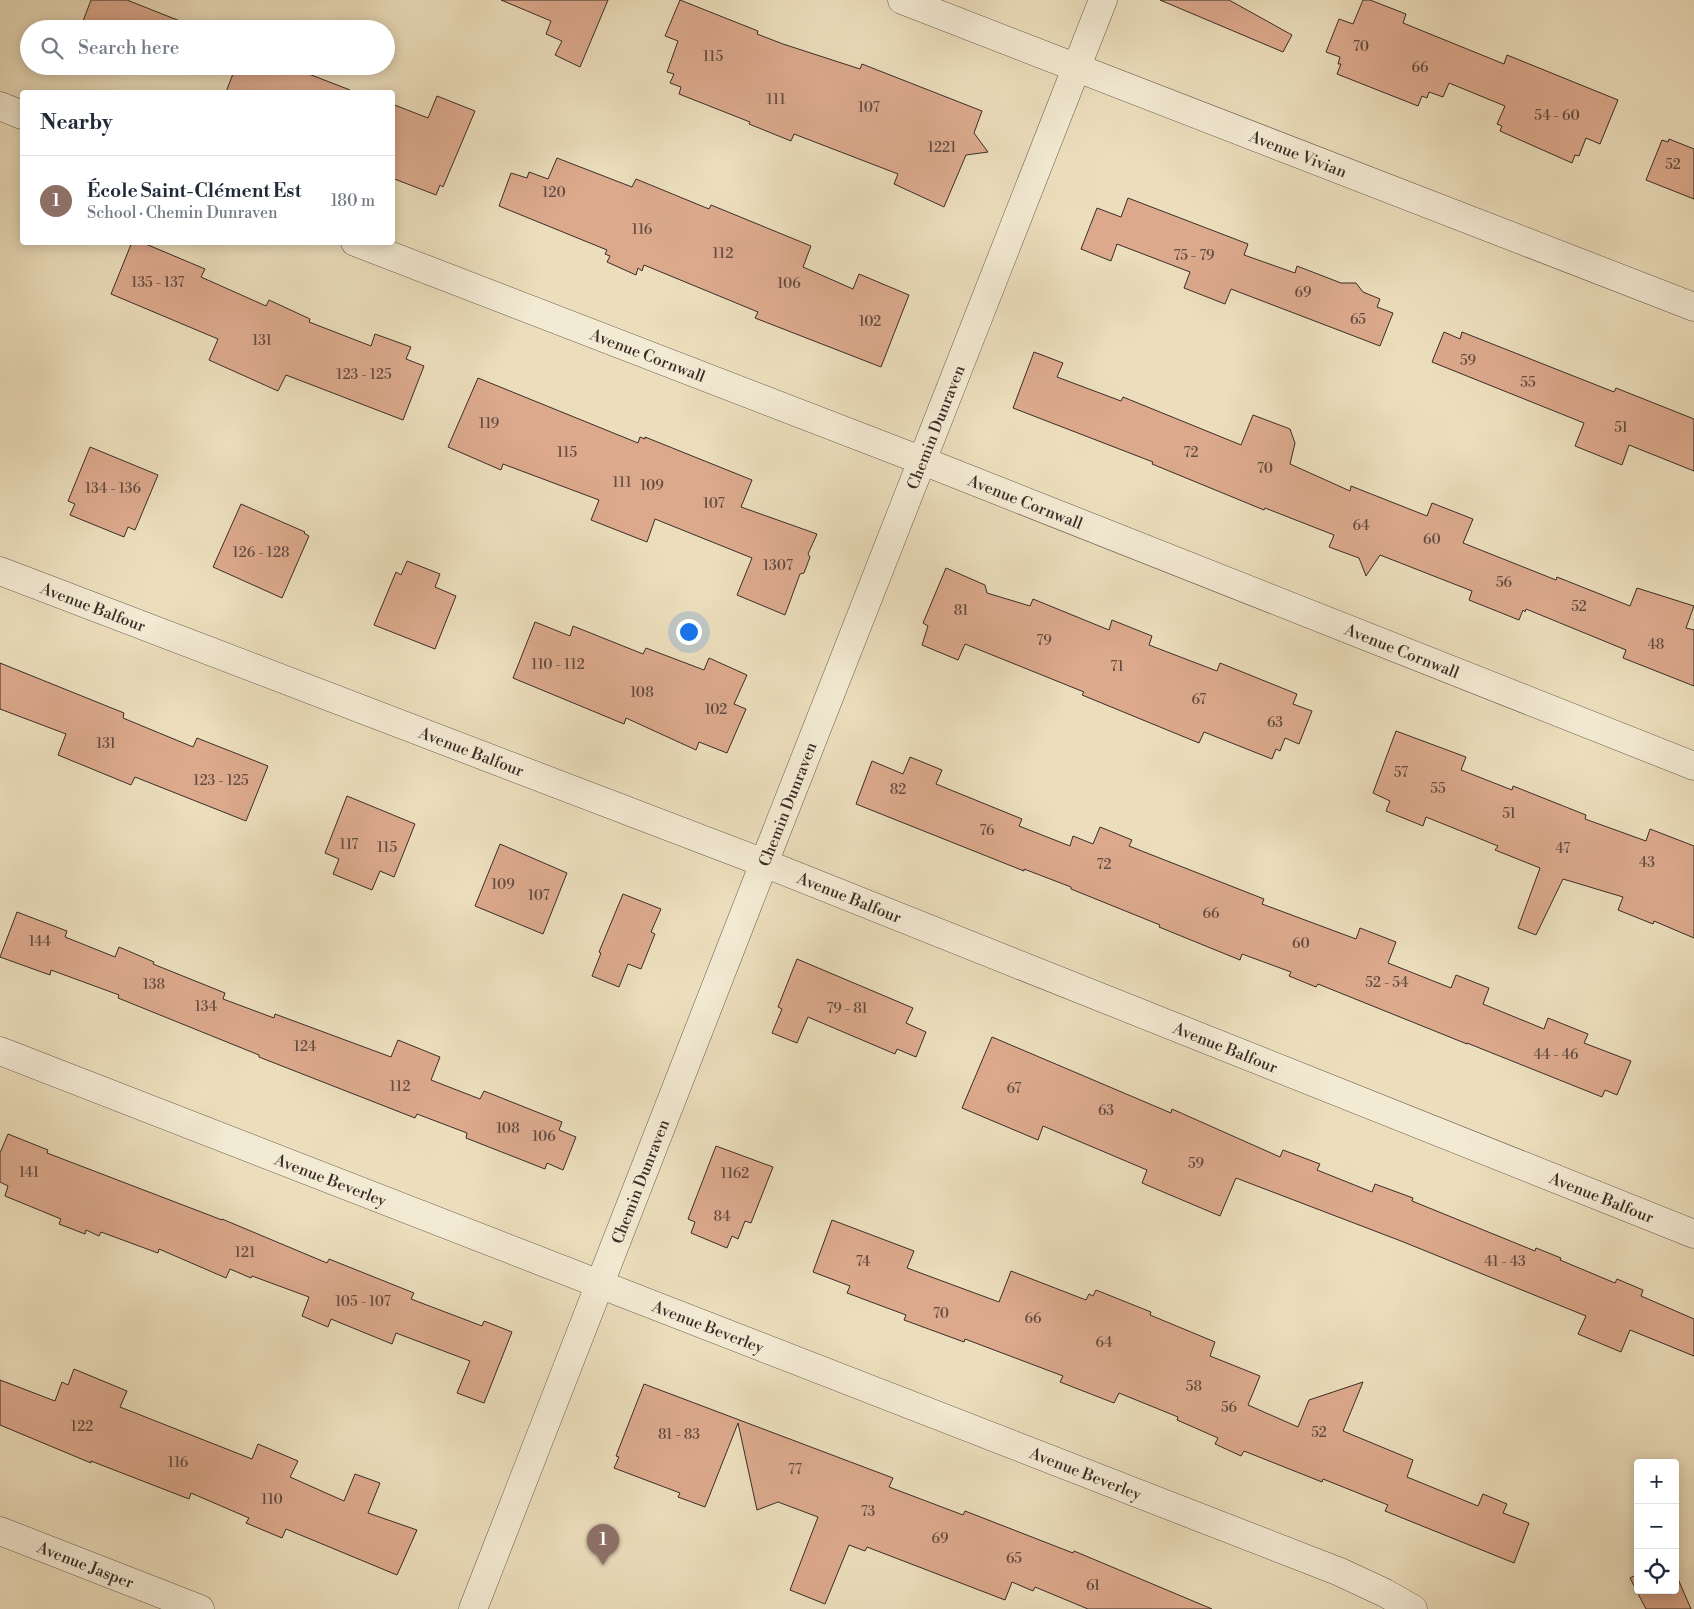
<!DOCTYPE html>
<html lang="en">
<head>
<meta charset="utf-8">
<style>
	body { margin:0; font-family:"Libre Bodoni",serif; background:#f6f6f7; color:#1f2937 }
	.controls { position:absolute; right:15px; bottom:15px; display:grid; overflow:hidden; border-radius:5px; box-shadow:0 2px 12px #0003 }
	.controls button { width:45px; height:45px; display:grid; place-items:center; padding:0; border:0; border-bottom:1px solid #e0e1e3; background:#fff; color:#1f2937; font:25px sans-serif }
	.you { position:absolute; left:688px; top:631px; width:18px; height:18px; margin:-12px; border:4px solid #fff; border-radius:50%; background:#1a73e8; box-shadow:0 0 0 8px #1a73e833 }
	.badge { display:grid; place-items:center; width:32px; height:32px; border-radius:50%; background:#1a73e8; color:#fff; font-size:16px; font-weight:700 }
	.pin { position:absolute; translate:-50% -41px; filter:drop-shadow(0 1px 2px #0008) }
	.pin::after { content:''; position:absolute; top:26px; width:18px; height:15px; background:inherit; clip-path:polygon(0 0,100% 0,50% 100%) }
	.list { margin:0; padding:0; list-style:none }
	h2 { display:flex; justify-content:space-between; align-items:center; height:65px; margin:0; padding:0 20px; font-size:21px }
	h2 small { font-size:16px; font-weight:400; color:#747a83 }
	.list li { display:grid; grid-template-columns:32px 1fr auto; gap:15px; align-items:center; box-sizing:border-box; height:90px; padding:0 20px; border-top:1px solid #e0e1e3 }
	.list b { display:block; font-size:19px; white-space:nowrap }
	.list p { margin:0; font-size:16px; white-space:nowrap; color:#747a83 }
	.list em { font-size:16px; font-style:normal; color:#747a83 }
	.icon { flex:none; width:28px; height:28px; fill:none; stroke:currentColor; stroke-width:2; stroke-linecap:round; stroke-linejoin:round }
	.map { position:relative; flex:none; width:1694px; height:1609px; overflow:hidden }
	.search { position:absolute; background:#fff; box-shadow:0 2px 12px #0003; left:20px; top:20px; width:375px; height:55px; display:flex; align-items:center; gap:12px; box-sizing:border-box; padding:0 18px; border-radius:28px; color:#747a83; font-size:19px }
	.panel { position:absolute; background:#fff; box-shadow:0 2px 12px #0003; left:20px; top:90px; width:375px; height:155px; border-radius:5px }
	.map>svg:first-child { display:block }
</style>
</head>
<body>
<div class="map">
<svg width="1694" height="1609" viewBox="0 0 1694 1609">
	<rect width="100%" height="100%" fill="#ecdebc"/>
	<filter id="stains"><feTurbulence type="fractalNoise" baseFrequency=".004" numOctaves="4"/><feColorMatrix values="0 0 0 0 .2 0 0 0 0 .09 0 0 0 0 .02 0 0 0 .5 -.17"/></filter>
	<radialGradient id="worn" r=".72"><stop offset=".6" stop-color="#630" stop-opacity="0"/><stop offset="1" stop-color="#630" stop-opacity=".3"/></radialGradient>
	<!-- building -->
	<g fill="#dca98d" stroke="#392d27">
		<polygon points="91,0 127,0 195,27 195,29 80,29"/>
		<polygon points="501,0 608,0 580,67 555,55 562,41 546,34 551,21"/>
		<polygon points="680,0 758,31 757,34 783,44 860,69 862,64 982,111 974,133 988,152 966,155 944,207 894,184 898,174 794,134 791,141 749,124 750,122 679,94 681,87 670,83 674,74 667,72 678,41 665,36"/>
		<polygon points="1160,0 1229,0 1292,35 1283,52"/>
		<polygon points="1363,0 1370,0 1406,14 1403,23 1504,64 1507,55 1618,100 1600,144 1586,138 1579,156 1575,155 1572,163 1500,131 1502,126 1497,124 1505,106 1449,83 1443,97 1429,92 1427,98 1422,96 1418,106 1337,74 1341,64 1338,64 1340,57 1326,52 1339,19 1353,24"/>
		<polygon points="236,66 288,66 350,90 349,92 226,92"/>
		<polygon points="437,96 475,111 443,187 440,185 436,195 392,178 392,104 428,118"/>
		<polygon points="1669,139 1694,149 1694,199 1646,180 1662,140 1668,142"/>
		<polygon points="557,158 632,187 636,179 709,209 711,205 811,246 803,267 853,289 859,274 909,295 881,367 755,318 758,312 644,265 642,271 638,268 636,275 607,262 610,256 605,254 607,250 499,206 511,173 527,178 529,172 548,179"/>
		<polygon points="1128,198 1248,244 1244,255 1295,273 1297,266 1341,283 1356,283 1363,292 1380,299 1377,307 1393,313 1380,346 1231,289 1225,304 1184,288 1190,272 1117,244 1111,261 1081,249 1097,208 1121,217"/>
		<polygon points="132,242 141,242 205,269 201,277 266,306 269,300 310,319 309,322 371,346 375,334 411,347 406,359 424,366 403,420 286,375 278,391 209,360 218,339 111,294"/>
		<polygon points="1444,332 1460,339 1462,332 1614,392 1616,388 1694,419 1694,471 1629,445 1622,465 1575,446 1584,423 1432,362"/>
		<polygon points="1034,352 1063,363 1057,377 1121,401 1123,397 1241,445 1253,415 1290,429 1295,443 1290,464 1350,491 1351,486 1427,516 1432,503 1473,519 1463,543 1556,580 1557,577 1630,606 1637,588 1694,606 1686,628 1694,630 1694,686 1623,658 1626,650 1526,609 1525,612 1523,610 1519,620 1469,600 1472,591 1380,555 1366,576 1359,558 1329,547 1334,535 1265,508 1264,510 1152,464 1153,462 1013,408"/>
		<polygon points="478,378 638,443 640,437 645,439 645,437 752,480 741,507 817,534 808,554 810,557 804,573 800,574 785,615 737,595 752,558 655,519 647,542 591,520 599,500 503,464 501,470 448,447"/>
		<polygon points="90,447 158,475 135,530 128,527 124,537 70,515 75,504 68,501"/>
		<polygon points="241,504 305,532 304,533 309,536 282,598 213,567"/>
		<polygon points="407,561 440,574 435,587 456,596 435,649 374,625 396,572 401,575"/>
		<polygon points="946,568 985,585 987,593 1030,606 1033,599 1109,630 1112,620 1152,636 1149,645 1217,671 1220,663 1297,694 1293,704 1312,711 1299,744 1285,738 1280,751 1276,749 1272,759 1204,732 1199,743 1082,695 1084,692 965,644 958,660 922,645 928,626 923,623"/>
		<polygon points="535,622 570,636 573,626 643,654 646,648 704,670 709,658 747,675 734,704 746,709 727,753 699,742 696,750 626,718 624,724 513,678"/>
		<polygon points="0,663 124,713 123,718 193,747 197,738 268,766 246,821 135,777 131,785 58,755 66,734 0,709"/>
		<polygon points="1396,731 1466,757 1461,770 1512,790 1513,786 1586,815 1585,819 1646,841 1650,829 1694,846 1694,938 1654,921 1653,924 1618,910 1623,897 1563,879 1536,935 1518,928 1540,868 1495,850 1498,846 1426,817 1423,826 1386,811 1390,801 1373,793"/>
		<polygon points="910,757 942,770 936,784 1022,819 1019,826 1070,846 1073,836 1093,844 1100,827 1132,840 1129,846 1264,899 1262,904 1356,939 1360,928 1396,942 1388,963 1451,988 1456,975 1489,988 1483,1004 1544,1029 1548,1018 1588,1034 1584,1043 1631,1061 1617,1095 1605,1090 1602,1097 1467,1043 1467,1044 1318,984 1316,987 1289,976 1291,972 1242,954 1240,960 1159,927 1160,925 1071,889 1071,887 1024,869 1024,871 856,804 872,761 903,774"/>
		<polygon points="347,796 415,824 394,877 380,871 372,890 333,874 339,859 325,853"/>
		<polygon points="500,844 567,873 543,934 475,906"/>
		<polygon points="623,894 661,909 651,932 655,934 641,969 628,964 619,987 592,976 601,953 599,952"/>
		<polygon points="17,912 67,931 65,937 115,957 119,947 154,962 153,964 225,993 223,999 274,1018 275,1014 391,1057 398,1040 440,1057 431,1080 480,1099 484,1091 562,1122 559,1130 576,1137 563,1170 547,1163 545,1169 466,1138 467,1133 417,1114 415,1118 259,1057 259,1055 118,998 119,995 51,970 50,975 0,957"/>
		<polygon points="797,959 913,1008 906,1023 926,1032 916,1057 897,1049 895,1054 808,1017 797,1043 772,1033 782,1009 778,1007"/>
		<polygon points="992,1037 1171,1113 1172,1109 1280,1157 1283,1150 1320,1164 1317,1170 1372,1192 1375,1184 1413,1198 1412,1201 1535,1251 1536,1248 1561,1258 1560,1260 1615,1283 1617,1279 1643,1290 1641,1296 1694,1319 1694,1356 1630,1330 1621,1352 1578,1334 1586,1316 1401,1241 1236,1178 1220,1216 1142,1183 1147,1170 1043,1126 1038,1140 962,1108"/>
		<polygon points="8,1134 48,1150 47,1153 222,1220 222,1219 327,1263 329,1259 414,1293 411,1299 482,1326 484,1321 512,1332 484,1403 457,1393 470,1361 396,1333 392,1344 331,1319 328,1327 302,1316 309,1297 252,1276 251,1278 230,1269 226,1278 159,1249 158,1253 101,1232 99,1236 86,1230 85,1234 59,1224 61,1219 5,1196 8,1186 0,1182 0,1153"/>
		<polygon points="716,1146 773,1167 751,1223 745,1221 738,1239 732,1236 727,1248 691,1233 695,1222 688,1219"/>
		<polygon points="832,1220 914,1251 907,1268 999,1302 1011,1271 1086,1300 1089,1294 1093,1296 1096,1290 1151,1312 1150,1315 1215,1342 1210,1356 1260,1376 1248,1405 1298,1427 1309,1400 1363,1382 1343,1431 1413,1460 1407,1477 1478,1506 1483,1494 1507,1504 1503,1513 1529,1523 1514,1563 1385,1511 1388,1505 1323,1479 1322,1482 1244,1451 1241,1456 1215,1444 1218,1438 1177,1420 1178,1417 1119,1393 1114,1403 1060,1382 1063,1376 965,1339 964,1342 904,1320 906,1315 847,1293 850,1286 813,1272"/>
		<polygon points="74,1369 127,1391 120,1407 252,1459 258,1444 298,1461 290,1477 344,1501 355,1474 380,1483 368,1513 417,1530 397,1575 286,1529 282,1538 246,1523 249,1518 191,1493 189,1499 91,1461 91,1463 0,1425 0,1380 55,1401 62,1382 68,1385"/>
		<polygon points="644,1384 893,1478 889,1487 963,1515 965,1511 1073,1553 1074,1551 1212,1609 1088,1609 1035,1587 1033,1591 1012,1582 1005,1600 867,1547 865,1551 849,1545 825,1604 790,1590 818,1517 778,1502 757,1510 738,1423 705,1507 678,1497 680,1493 614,1468 619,1457 616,1456"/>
		<polygon points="1675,1572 1691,1609 1646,1609 1630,1578 1638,1574 1638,1590 1675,1590"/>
	</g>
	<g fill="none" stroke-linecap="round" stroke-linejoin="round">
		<defs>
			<g id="minor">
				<path id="s1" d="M902,0l792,307"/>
				<polyline points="0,106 22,115"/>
				<path id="s2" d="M355,242l568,219 771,305"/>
				<path id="s3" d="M0,571l764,292 930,371"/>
				<path id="s4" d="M0,1051l1340,521 45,21 28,16"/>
				<path id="s5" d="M0,1531l200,78"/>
				<path id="s6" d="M473,1609l291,-746 339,-863"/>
			</g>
		</defs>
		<!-- minor casing -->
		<use href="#minor" stroke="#66594c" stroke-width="29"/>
		<!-- minor -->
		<use href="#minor" stroke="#f3ead3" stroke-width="28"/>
	</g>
	<g text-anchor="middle" stroke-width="4.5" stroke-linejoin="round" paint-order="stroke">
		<!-- number labels -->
		<g font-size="14" fill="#624c40">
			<text x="1361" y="51">70</text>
			<text x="713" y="61">115</text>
			<text x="1420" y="72">66</text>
			<text x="776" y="104">111</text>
			<text x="869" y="112">107</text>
			<text x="1557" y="120">54 - 60</text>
			<text x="942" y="152">1221</text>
			<text x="1673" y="169">52</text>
			<text x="554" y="197">120</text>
			<text x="642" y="234">116</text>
			<text x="723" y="258">112</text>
			<text x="1194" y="260">75 - 79</text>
			<text x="158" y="287">135 - 137</text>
			<text x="789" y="288">106</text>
			<text x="1303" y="297">69</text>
			<text x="1358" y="324">65</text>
			<text x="870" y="326">102</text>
			<text x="262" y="345">131</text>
			<text x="1468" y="365">59</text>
			<text x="364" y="379">123 - 125</text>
			<text x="1528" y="387">55</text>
			<text x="489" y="428">119</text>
			<text x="1621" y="432">51</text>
			<text x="567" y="457">115</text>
			<text x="1191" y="457">72</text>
			<text x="1265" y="473">70</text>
			<text x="622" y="487">111</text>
			<text x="652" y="490">109</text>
			<text x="113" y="493">134 - 136</text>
			<text x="714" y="508">107</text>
			<text x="1361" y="530">64</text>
			<text x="1432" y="544">60</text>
			<text x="261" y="557">126 - 128</text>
			<text x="778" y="570">1307</text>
			<text x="1504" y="587">56</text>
			<text x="1579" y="611">52</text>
			<text x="961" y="615">81</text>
			<text x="1044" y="645">79</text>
			<text x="1656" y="649">48</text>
			<text x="558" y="669">110 - 112</text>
			<text x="1117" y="671">71</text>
			<text x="642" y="697">108</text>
			<text x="1199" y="704">67</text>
			<text x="716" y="714">102</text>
			<text x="1275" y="727">63</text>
			<text x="106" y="748">131</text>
			<text x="1401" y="777">57</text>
			<text x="221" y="785">123 - 125</text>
			<text x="1438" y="793">55</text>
			<text x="898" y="794">82</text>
			<text x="1509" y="818">51</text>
			<text x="987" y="835">76</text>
			<text x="349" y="849">117</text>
			<text x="387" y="852">115</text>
			<text x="1563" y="853">47</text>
			<text x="1647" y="867">43</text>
			<text x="1104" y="869">72</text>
			<text x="503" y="889">109</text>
			<text x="539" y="900">107</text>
			<text x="1211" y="918">66</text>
			<text x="40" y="946">144</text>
			<text x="1301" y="948">60</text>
			<text x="1387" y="987">52 - 54</text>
			<text x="154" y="989">138</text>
			<text x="206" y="1011">134</text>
			<text x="847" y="1013">79 - 81</text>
			<text x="305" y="1051">124</text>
			<text x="1556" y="1059">44 - 46</text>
			<text x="400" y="1091">112</text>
			<text x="1014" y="1093">67</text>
			<text x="1106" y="1115">63</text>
			<text x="508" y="1133">108</text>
			<text x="544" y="1141">106</text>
			<text x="1196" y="1168">59</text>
			<text x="29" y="1177">141</text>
			<text x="735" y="1178">1162</text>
			<text x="722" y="1221">84</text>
			<text x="245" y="1257">121</text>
			<text x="863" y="1266">74</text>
			<text x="1505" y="1266">41 - 43</text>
			<text x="363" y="1306">105 - 107</text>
			<text x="941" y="1318">70</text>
			<text x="1033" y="1323">66</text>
			<text x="1104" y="1347">64</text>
			<text x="1194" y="1391">58</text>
			<text x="1229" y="1412">56</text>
			<text x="82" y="1431">122</text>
			<text x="1319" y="1437">52</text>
			<text x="679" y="1439">81 - 83</text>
			<text x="178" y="1467">116</text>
			<text x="795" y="1474">77</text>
			<text x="272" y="1504">110</text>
			<text x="868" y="1516">73</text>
			<text x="940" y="1543">69</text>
			<text x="1014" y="1563">65</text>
			<text x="1093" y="1590">61</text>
		</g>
		<!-- street labels -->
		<g font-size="16" fill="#392d27" stroke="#f3ead3">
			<text dy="6" stroke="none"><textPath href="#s1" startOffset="425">Avenue Vivian</textPath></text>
			<text dy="6" stroke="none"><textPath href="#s2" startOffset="314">Avenue Cornwall</textPath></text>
			<text dy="6" stroke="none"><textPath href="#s6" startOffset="1269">Chemin Dunraven</textPath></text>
			<text dy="6" stroke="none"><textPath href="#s2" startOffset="719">Avenue Cornwall</textPath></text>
			<text dy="6" stroke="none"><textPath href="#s3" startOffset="100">Avenue Balfour</textPath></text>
			<text dy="6" stroke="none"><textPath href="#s2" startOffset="1124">Avenue Cornwall</textPath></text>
			<text dy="6" stroke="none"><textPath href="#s3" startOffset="505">Avenue Balfour</textPath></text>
			<text dy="6" stroke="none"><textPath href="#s6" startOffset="864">Chemin Dunraven</textPath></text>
			<text dy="6" stroke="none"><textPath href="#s3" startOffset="910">Avenue Balfour</textPath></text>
			<text dy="6" stroke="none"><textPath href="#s3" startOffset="1315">Avenue Balfour</textPath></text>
			<text dy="6" stroke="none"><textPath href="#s4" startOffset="355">Avenue Beverley</textPath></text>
			<text dy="6" stroke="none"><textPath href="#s6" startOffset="459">Chemin Dunraven</textPath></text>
			<text dy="6" stroke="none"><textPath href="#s3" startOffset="1720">Avenue Balfour</textPath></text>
			<text dy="6" stroke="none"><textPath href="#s4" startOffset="760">Avenue Beverley</textPath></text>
			<text dy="6" stroke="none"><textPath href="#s4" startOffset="1165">Avenue Beverley</textPath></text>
			<text dy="6" stroke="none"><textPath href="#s5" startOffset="92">Avenue Jasper</textPath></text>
		</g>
	</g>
	<rect width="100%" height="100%" filter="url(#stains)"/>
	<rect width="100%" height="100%" fill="url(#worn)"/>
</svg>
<div class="controls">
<button>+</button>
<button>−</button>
<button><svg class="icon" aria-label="locate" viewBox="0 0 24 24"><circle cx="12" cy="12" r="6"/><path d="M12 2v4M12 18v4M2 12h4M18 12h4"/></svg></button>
</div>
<div class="you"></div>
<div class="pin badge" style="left:603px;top:1565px;background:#8d6e63">1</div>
<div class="search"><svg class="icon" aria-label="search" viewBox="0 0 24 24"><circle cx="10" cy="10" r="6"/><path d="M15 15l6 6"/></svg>Search here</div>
<section class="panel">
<h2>Nearby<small></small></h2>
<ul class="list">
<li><span class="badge" style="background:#8d6e63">1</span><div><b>École Saint-Clément Est</b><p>School · Chemin Dunraven</p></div><em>180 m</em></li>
</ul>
</section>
</div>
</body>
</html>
